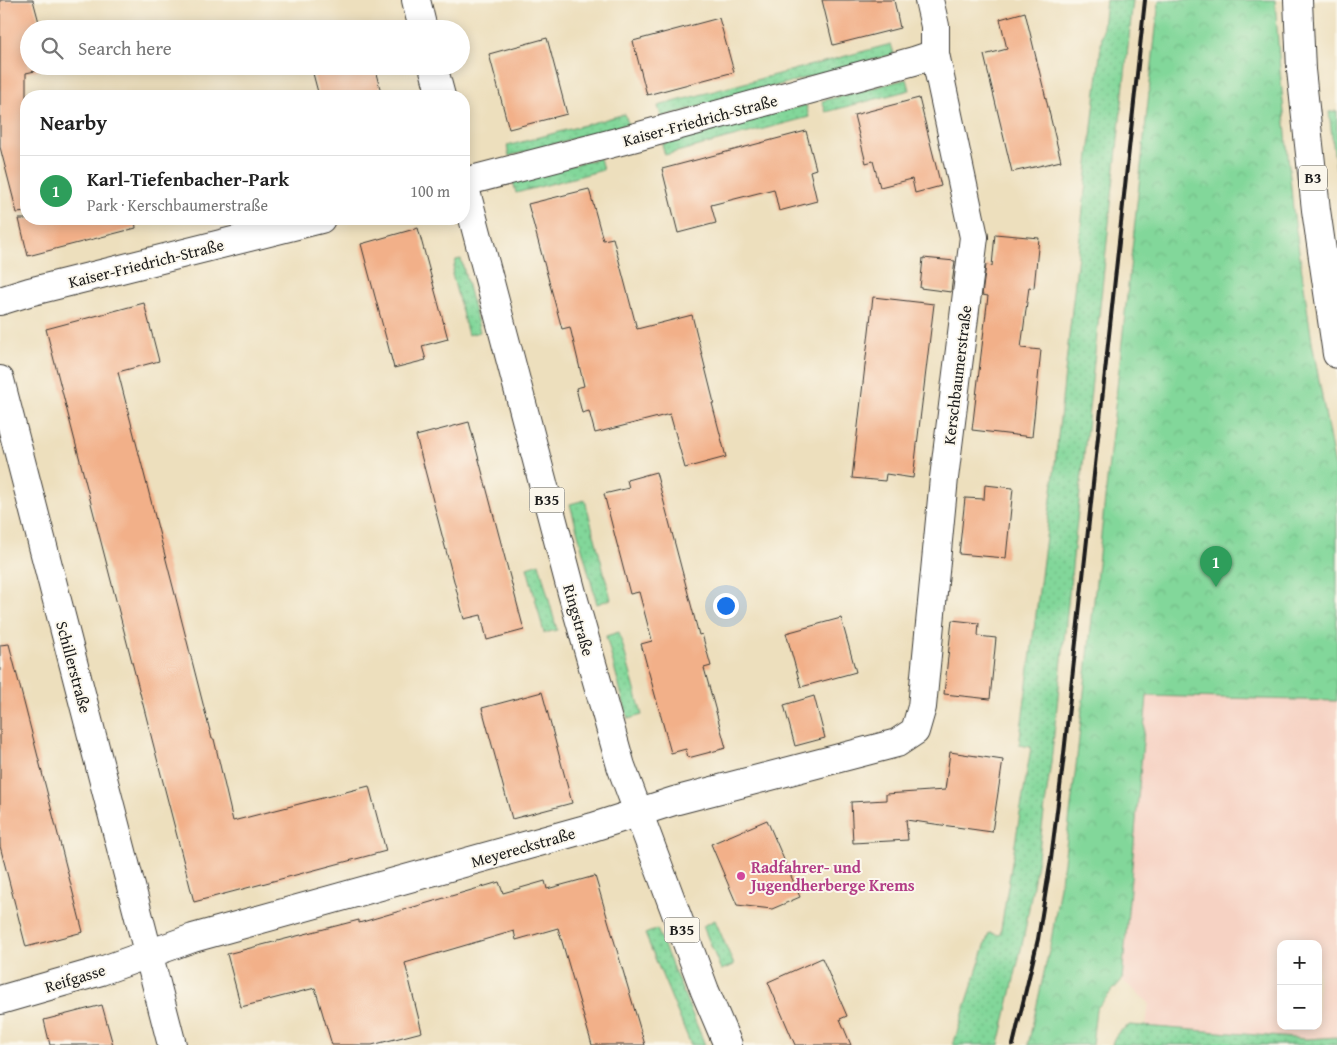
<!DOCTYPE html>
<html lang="en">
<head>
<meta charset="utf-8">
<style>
	body { margin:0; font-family:"Gentium Book Plus",serif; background:#f2f2f2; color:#222 }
	.controls { position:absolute; right:15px; bottom:15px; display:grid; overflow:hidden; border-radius:10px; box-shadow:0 2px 12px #0003 }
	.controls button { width:45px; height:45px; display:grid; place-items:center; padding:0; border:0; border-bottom:1px solid #e0e0e0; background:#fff; color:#222; font:25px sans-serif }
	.you { position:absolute; left:725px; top:605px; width:18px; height:18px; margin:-12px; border:4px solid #fff; border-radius:50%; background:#1a73e8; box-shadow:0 0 0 8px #1a73e833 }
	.badge { display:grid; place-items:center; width:32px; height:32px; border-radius:50%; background:#d93025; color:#fff; font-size:16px; font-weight:700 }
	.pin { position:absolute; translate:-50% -41px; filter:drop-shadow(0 1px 2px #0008) }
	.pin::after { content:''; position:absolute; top:26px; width:18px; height:15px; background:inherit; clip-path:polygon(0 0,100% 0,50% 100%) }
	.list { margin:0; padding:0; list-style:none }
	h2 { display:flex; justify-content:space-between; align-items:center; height:65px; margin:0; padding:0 20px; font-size:21px }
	h2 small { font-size:16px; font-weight:400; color:#767676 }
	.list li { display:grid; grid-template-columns:32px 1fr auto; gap:15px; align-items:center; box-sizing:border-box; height:70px; padding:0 20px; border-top:1px solid #e0e0e0 }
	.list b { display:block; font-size:19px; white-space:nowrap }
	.list p { margin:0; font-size:16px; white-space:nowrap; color:#767676 }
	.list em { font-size:16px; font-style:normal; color:#767676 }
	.icon { flex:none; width:28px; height:28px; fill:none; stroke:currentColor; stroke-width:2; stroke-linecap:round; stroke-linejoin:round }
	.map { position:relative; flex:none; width:1337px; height:1045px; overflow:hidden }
	.search { position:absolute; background:#fff; box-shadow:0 2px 12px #0003; left:20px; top:20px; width:450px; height:55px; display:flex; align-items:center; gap:12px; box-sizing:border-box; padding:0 18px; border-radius:28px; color:#767676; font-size:19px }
	.panel { position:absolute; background:#fff; box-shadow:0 2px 12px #0003; left:20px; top:90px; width:450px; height:135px; border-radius:20px }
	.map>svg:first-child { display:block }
</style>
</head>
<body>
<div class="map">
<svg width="1337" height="1045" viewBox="0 0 1337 1045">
	<defs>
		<pattern id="grass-dots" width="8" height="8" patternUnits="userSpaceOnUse" patternTransform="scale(1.25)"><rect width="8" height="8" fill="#82d79a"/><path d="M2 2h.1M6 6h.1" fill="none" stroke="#70b884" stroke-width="1.8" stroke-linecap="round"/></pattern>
		<pattern id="park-crowns" width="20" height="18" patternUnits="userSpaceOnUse" patternTransform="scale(1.25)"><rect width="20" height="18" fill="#82d79a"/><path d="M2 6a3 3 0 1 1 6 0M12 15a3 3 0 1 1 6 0" fill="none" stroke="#70b884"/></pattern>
	</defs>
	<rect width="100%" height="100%" fill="#fbf7ec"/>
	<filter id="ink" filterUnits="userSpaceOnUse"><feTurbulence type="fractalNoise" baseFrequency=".02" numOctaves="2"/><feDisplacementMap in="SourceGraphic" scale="10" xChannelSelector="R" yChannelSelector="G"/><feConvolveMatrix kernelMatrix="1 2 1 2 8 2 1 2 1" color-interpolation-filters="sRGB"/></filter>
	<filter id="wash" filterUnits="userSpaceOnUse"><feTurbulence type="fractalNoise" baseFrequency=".0096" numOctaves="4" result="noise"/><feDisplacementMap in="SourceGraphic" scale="20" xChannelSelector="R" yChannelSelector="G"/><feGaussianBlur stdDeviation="1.12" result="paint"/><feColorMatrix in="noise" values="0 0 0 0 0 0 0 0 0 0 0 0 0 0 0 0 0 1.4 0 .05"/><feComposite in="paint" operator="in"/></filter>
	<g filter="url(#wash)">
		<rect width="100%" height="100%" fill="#eddfbd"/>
		<!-- built -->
		<path fill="#f6d2c3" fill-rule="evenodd" d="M1147,696l190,5v336l-30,2 -58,-4 -103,-9 3,-23 -27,-23zM1281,944h37v82h-37z"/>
		<!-- grass -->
		<g fill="url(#grass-dots)" stroke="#4f7a5b">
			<polygon points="1106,0 1133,0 1051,762 1038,857 1024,936 999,1045 953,1045 989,933 1000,935 1031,747 1019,745 1052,491"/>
			<polygon points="891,44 894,54 661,117 658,106"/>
			<polygon points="907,79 910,90 826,112 822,101"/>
			<polygon points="806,105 809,117 665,155 662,144"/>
			<polygon points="1337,111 1337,169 1336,169 1329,112"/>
			<polygon points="625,114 628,124 509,156 507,146"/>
			<polygon points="600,158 603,170 516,193 513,181"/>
			<polygon points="461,259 480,332 468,335 452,274 456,260"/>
			<polygon points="585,500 611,599 597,604 570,504"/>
			<polygon points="539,563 557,630 544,633 527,567"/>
			<polygon points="619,632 642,715 628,719 606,636"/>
			<polygon points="715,920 734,965 721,970 703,926"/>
			<polygon points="657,929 705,1045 691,1045 645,934"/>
			<path d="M1130,1025l177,14 30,-2v8h-225c2,-11 9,-15 18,-20z"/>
		</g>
		<!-- park -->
		<polygon fill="url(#park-crowns)" stroke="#4f7a5b" points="1159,0 1275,0 1280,70 1293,209 1312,342 1337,478 1337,701 1147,696 1122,980 1096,1009 1092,1045 1028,1045 1051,941 1064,862 1076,766"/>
		<g id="blocks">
			<!-- building -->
			<g fill="#f2b089">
				<polygon points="0,0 33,0 40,26 33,28 33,29 29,29 29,66 43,66 44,69 26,73 26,212 17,213 0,147"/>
				<polygon points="822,0 894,0 900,28 833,45"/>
				<polygon points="1025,12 1061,161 1012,172 984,55 1007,49 1000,19"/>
				<polygon points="719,18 734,72 647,95 633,41"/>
				<polygon points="547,38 567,114 509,129 489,54"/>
				<polygon points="311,66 374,66 382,96 319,96"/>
				<polygon points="919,98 941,186 915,193 912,179 880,187 873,161 866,163 854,115"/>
				<polygon points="806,131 816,169 810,171 817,201 779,211 774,189 711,205 716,223 678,233 662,169"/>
				<polygon points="589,189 603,240 613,238 637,329 692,315 714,403 712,403 726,457 685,468 670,414 595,433 589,411 582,413 576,388 584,386 570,327 562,329 528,204"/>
				<polygon points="19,219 135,219 136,228 28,256"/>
				<polygon points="418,228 448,339 422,346 426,360 394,368 361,244"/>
				<polygon points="995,234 1039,238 1034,288 1029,287 1021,348 1041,350 1032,437 972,430 988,296 982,295 986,265 992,266"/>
				<polygon points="923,258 955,261 951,292 920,288"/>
				<polygon points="873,297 934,304 913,478 886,474 885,481 852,478"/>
				<polygon points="144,303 159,361 118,372 212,739 214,739 233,821 369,786 386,851 194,902 46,329"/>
				<polygon points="469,422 524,630 487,640 481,615 464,619 416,436"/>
				<polygon points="656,472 699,635 702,634 711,666 704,668 726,748 688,758 686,749 671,753 641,644 652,641 639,592 630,594 604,494 629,488 627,480"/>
				<polygon points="985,485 1013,488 1006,558 959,554 965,498 984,499"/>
				<polygon points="841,618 856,672 801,687 786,633"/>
				<polygon points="952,620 979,623 978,636 996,638 990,699 944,694"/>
				<polygon points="9,644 83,932 26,947 0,846 0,645"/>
				<polygon points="542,692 572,803 512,819 482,708"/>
				<polygon points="814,696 825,738 795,746 784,705"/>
				<polygon points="950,752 1003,760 992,832 906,820 908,840 853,843 851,802 886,800 886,794 945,790"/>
				<polygon points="767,820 800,897 772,909 737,905 711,844"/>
				<polygon points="595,876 645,1045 592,1045 558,928 516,940 514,931 405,963 422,1032 372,1045 332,1045 315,988 241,1007 227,954 359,920 359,923 499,882 503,893 545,881 547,889"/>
				<polygon points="822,958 847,1016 840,1019 851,1045 795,1045 768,982"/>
				<polygon points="102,1005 113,1045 50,1045 44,1020"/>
			</g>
		</g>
	</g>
	<g filter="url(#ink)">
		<use href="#blocks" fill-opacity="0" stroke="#3b3934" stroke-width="1"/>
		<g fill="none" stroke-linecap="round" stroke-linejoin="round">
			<defs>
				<g id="street">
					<polyline points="464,182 636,137 914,61 935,54"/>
					<polyline points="0,301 29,292 321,219"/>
					<polyline points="0,380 172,1045"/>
					<polyline points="0,1000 101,971 193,938 593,827 674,801 897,743 915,731 922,707 944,478 974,237 935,54 935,26 929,0"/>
				</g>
				<g id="primary">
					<polyline points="416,0 423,29"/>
					<polyline points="433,66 441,96"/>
					<polyline points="464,184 572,593 621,766 705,991 728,1045"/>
				</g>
				<polyline id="highway" points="1298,0 1301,70 1316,210 1337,354"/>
			</defs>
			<!-- street casing -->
			<use href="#street" stroke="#3b3934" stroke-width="30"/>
			<!-- primary casing -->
			<use href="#primary" stroke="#3b3934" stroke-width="30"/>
			<!-- highway casing -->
			<use href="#highway" stroke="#3b3934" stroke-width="30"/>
			<!-- street -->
			<use href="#street" stroke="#fff" stroke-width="28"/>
			<!-- primary -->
			<use href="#primary" stroke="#fff" stroke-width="28"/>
			<!-- highway -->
			<use href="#highway" stroke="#fff" stroke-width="28"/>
			<!-- rail -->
			<polyline stroke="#1c1c1c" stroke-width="4" points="1013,1045 1038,939 1051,859 1063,763 1145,0"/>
		</g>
	</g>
	<!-- markers -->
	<circle fill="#d1479c" stroke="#fbf7ec" stroke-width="2" cx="741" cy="876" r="5"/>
	<g text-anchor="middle" stroke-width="4" stroke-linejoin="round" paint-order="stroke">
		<!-- shield labels -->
		<g fill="#fbf7ec" stroke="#5f5e5a" stroke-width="1">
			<rect x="1299" y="165.5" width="28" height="25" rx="4"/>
			<rect x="529.5" y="487.5" width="35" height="25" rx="4"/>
			<rect x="664.5" y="917.5" width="35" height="25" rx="4"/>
		</g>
		<g font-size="15" font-weight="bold" fill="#1c1c1c">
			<text x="1313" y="183">B3</text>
			<text x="547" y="505">B35</text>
			<text x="682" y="935">B35</text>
		</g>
		<!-- street labels -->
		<g font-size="16" fill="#1c1c1c" stroke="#fbf7ec">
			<text transform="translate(700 120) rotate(-15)" y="6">Kaiser-Friedrich-Straße</text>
			<text transform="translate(146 263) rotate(-14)" y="6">Kaiser-Friedrich-Straße</text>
			<text transform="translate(957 375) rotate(-83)" y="6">Kerschbaumerstraße</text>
			<text transform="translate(579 620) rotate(74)" y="6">Ringstraße</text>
			<text transform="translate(74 667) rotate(75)" y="6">Schillerstraße</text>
			<text transform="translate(523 847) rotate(-16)" y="6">Meyereckstraße</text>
			<text transform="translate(75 978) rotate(-17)" y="6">Reifgasse</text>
		</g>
		<!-- hotel labels -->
		<g font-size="16" font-weight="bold" fill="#b23c85" stroke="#fbf7ec" text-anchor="start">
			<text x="751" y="873">Radfahrer- und<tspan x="751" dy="18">Jugendherberge Krems</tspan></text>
		</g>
	</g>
</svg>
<div class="controls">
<button>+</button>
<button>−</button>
</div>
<div class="you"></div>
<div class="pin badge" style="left:1216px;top:587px;background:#2e9e5b">1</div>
<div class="search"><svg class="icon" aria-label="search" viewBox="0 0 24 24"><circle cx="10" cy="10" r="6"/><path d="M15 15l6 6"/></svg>Search here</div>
<section class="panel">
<h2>Nearby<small></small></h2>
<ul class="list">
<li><span class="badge" style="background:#2e9e5b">1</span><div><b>Karl-Tiefenbacher-Park</b><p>Park · Kerschbaumerstraße</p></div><em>100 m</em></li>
</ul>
</section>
</div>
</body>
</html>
